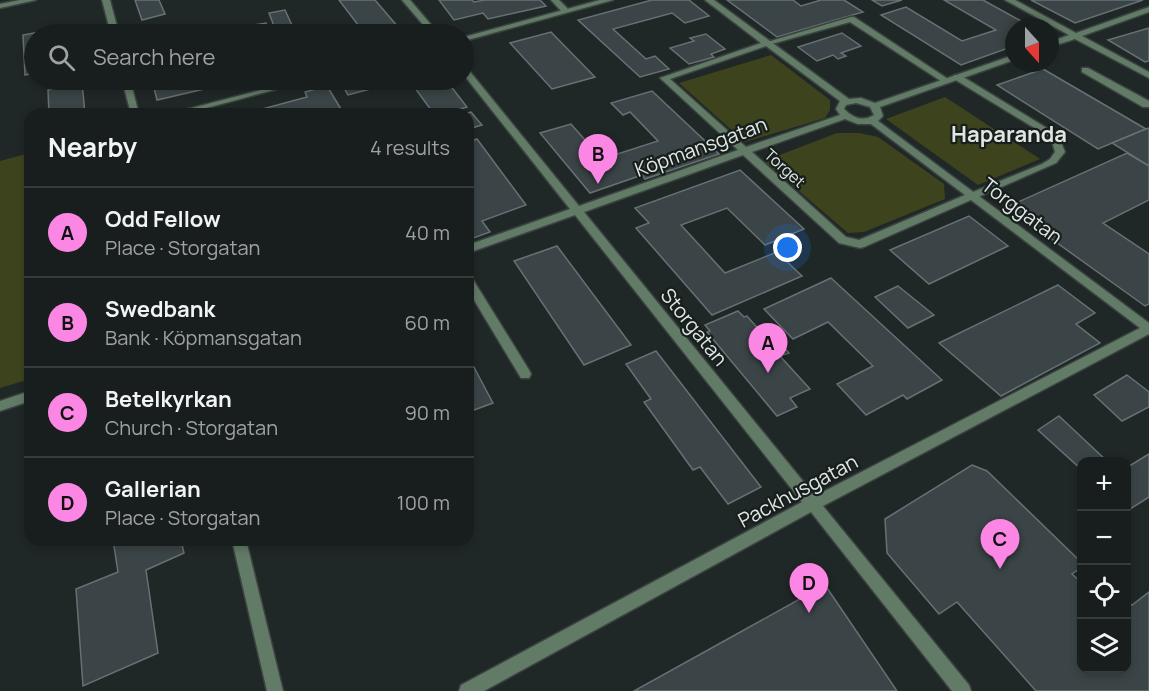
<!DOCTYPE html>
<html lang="en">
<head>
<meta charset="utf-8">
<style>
	body { margin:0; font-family:Manrope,sans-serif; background:#212726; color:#f1f3f6 }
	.controls { position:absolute; right:18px; bottom:18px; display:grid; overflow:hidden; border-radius:12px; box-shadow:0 3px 9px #0003 }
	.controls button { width:54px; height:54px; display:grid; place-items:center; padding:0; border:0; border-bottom:2px solid #363c3b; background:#181e1d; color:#f1f3f6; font:30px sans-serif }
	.compass { position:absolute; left:1005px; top:18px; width:54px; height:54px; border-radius:50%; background:#181e1d; box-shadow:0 3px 9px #0003; rotate:159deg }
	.you { position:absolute; left:788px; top:248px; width:21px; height:21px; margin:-15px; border:4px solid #fff; border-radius:50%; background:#1a73e8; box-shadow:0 0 0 9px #1a73e833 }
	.badge { display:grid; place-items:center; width:39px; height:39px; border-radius:50%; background:#fb86e4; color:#111; font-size:20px; font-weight:700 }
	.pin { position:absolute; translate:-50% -50px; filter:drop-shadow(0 2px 3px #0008) }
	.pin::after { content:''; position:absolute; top:32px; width:21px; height:18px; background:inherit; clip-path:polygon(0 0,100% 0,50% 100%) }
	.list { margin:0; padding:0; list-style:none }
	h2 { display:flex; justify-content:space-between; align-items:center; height:78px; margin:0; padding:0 24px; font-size:26px }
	h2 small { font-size:20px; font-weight:400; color:#9fa2a4 }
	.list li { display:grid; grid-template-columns:39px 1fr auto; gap:18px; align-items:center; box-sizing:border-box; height:90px; padding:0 24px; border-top:2px solid #363c3b }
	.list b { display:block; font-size:22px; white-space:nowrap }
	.list p { margin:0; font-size:20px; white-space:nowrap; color:#9fa2a4 }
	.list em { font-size:20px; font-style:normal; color:#9fa2a4 }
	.icon { flex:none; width:33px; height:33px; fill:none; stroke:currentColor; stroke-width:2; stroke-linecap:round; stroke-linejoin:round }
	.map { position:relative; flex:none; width:1149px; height:691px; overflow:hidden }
	.search { position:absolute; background:#181e1d; box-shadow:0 3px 9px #0003; left:24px; top:24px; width:450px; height:66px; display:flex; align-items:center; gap:15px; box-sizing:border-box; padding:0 21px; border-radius:33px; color:#9fa2a4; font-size:22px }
	.panel { position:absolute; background:#181e1d; box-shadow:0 3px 9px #0003; left:24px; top:108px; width:450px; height:438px; border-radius:18px }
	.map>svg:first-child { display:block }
</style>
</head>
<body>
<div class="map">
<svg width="1149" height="691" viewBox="0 0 1149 691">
	<rect width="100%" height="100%" fill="#202827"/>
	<!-- green -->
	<g fill="#3d441d">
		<polygon points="771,55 830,100 830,110 825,118 745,142 679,83"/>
		<polygon points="945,97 1040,159 978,185 886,119"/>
		<polygon points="837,133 859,133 878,137 944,184 945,199 864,232 848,233 764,161"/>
		<polygon points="30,153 30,379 0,388 0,161"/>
	</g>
	<!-- building -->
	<g fill="#3b4446" stroke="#677173" stroke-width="1.5">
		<polygon points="135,0 159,0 165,14 142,20"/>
		<polygon points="339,0 375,0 404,34 365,34"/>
		<polygon points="439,0 472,0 474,2 485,0 540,0 546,6 488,19 483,13 454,20"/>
		<polygon points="652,0 689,0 709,16 685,23 672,13 613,29 646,59 655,56 669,69 640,77 578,20"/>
		<polygon points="727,0 793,0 801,6 821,0 844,0 863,12 777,37"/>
		<polygon points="872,0 902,0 882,6"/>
		<polygon points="944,0 983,0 1032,27 1014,27 1014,46 961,65 881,15 906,7 962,41 996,30"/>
		<polygon points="1031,0 1143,0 1075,23"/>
		<polygon points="285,10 296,34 277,34 269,13"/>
		<polygon points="266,23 270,34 251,34 249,26"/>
		<polygon points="71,26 72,34 34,34 34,73 25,75 23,35"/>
		<polygon points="1149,28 1149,61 1145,62 1108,40"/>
		<polygon points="551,32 595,77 552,89 510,43"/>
		<polygon points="842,33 861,46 841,53 846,56 838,59 833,55 817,61 798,47"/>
		<polygon points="706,34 725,49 711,54 714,57 689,64 670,48 694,41 690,38"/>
		<polygon points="1043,69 1146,129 1098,149 997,85"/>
		<polygon points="152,80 243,80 157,100"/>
		<polygon points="356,80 385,80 389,84 348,95 341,83"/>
		<polygon points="409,80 446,80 467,107 442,114 434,114"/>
		<polygon points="82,82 85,114 49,114 48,90"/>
		<polygon points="327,86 344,114 244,114 307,97 305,92"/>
		<polygon points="652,91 719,154 645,179 642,175 590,193 540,133 571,124 602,159 658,141 630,112 623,115 611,103"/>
		<polygon points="471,112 482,125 468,129 468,114 464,114"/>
		<polygon points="1149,128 1149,166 1112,143 1146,129"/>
		<polygon points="477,139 526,205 482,221 490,232 468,240 468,142"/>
		<polygon points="1127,153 1149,166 1149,200 1103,223 1149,254 1149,304 1145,306 1007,207"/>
		<polygon points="740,170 804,229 765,245 727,208 681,225 725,273 777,252 802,276 712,315 636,228 649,223 635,208"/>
		<polygon points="969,216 1008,246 929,284 890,250"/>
		<polygon points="557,246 631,345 584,365 514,261"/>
		<polygon points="831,278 942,380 907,399 903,395 866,415 837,384 873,366 828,322 793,339 764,309"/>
		<polygon points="1058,285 1095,313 1076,324 1100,343 1001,396 939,343"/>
		<polygon points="898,286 934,315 908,328 875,297"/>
		<polygon points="738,311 744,317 747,316 772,344 778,341 789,353 780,356 810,389 790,398 797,407 777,416 707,332 710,331 705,325"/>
		<polygon points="656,351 761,487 728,504 700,467 693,470 644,402 651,399 626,364"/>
		<polygon points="468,356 493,403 474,410 468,398"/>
		<polygon points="1127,375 1149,392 1149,407 1122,421 1094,395"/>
		<polygon points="1059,416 1108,462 1082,462 1082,470 1038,430"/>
		<polygon points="1149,454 1149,497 1127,511 1126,468"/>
		<polygon points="972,465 987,471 1082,563 1082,567 1072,574 1082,583 1082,668 1126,668 1126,600 1132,605 1149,592 1149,691 1036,691 957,602 939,614 887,553 885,519"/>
		<polygon points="113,540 181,540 184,553 146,570 158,653 83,686 76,589 118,572"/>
		<polygon points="825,585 897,691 634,691 726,640"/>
	</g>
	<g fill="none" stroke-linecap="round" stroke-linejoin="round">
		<defs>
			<g id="lane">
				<polygon points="20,0 36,0 0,8 0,4"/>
				<polygon points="551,0 559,0 570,11 563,13"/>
				<polygon points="851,17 854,17 951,81 944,83 850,22 768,45 764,43"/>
				<polygon points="1082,68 1088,68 1149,101 1149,107 1143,107 1082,72"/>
				<polygon points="954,75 960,75 1058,135 1065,152 1056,163 976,198 968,198 968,194 1042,164 1050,159 1055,152 1051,138 954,79"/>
				<polygon points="273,80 281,80 284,86 277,88"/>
				<polygon points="468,277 472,278 529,370 531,374 529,378 521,378 468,290"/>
			</g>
			<g id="street">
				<polygon points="102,0 110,0 119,34 111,34"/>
				<polygon points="402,0 410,0 439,34 431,34"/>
				<polygon points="600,0 613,0 464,41 464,37"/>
				<path d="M705,0h9l135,99 12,-1 14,5 139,-48v5l-134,47 3,9 -5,5 271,202v11l-326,172 146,179 2,6h-19l-141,-179 -327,179h-25l2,-6 341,-183 -227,-287 -107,38v-8l102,-36 -106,-134v-7h3l112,138 159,-56 -78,-72 101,-35zM766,46l74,55 -4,8 4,6 -94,32 -76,-68zM856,103l14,4 4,8c-11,7 -21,3 -30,-6l2,-4zM845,119l13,5h13l94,71 -106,45 -13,-3 -94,-85zM743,155l96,88 21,5 4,-1 107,-47 169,128 -325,168 -231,-284z"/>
				<polygon points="1005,0 1015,0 1076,33 1149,7 1149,12 1082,36 1149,72 1149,78 1075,39 1050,47 1050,42 1069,35"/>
				<polygon points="122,80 130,80 139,114 131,114"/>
				<polygon points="299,80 311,80 184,114 169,114"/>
				<polygon points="30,391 30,401 0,411 0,401"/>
				<polygon points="232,540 246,540 283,691 267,691"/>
			</g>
		</defs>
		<!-- lane casing -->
		<use href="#lane" stroke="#3b4341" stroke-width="3"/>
		<!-- street casing -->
		<use href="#street" stroke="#3b4341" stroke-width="3"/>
		<!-- lane -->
		<use href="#lane" fill="#627b66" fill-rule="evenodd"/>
		<!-- street -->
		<use href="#street" fill="#627b66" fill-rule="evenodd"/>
	</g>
	<g text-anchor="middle" stroke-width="4.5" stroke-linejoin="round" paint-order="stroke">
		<!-- far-street labels -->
		<g font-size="16" fill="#e0e6e4" stroke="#171f1d">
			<text transform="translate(785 168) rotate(42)" y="6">Torget</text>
		</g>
		<!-- street labels -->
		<g font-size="20" fill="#e0e6e4" stroke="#171f1d">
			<text transform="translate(701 147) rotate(-20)" y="7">Köpmansgatan</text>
			<text transform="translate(1022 211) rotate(37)" y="7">Torggatan</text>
			<text transform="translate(694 327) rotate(51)" y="7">Storgatan</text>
			<text transform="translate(798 491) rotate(-28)" y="7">Packhusgatan</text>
		</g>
		<!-- far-district labels -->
		<g font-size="22" font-weight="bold" fill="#e0e6e4" stroke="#171f1d">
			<text x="1009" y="142">Haparanda</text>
		</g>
	</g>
</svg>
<div class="controls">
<button>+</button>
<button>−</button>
<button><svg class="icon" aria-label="locate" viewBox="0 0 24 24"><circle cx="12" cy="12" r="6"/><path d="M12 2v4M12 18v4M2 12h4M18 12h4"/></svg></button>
<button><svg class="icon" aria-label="layers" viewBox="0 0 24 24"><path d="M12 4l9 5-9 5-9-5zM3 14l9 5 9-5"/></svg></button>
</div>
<svg class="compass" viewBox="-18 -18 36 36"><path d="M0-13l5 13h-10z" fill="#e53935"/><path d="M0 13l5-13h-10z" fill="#9fa2a4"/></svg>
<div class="you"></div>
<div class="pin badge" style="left:768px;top:373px">A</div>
<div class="pin badge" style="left:598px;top:184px">B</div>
<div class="pin badge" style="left:1000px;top:569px">C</div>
<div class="pin badge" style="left:809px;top:613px">D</div>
<div class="search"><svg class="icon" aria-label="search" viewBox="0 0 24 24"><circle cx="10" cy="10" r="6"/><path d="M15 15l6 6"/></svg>Search here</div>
<section class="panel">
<h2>Nearby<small>4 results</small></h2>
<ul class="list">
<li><span class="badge">A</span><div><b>Odd Fellow</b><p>Place · Storgatan</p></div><em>40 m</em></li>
<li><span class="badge">B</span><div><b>Swedbank</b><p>Bank · Köpmansgatan</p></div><em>60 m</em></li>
<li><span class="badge">C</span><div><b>Betelkyrkan</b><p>Church · Storgatan</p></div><em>90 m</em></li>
<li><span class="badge">D</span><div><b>Gallerian</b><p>Place · Storgatan</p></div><em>100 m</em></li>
</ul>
</section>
</div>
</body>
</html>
